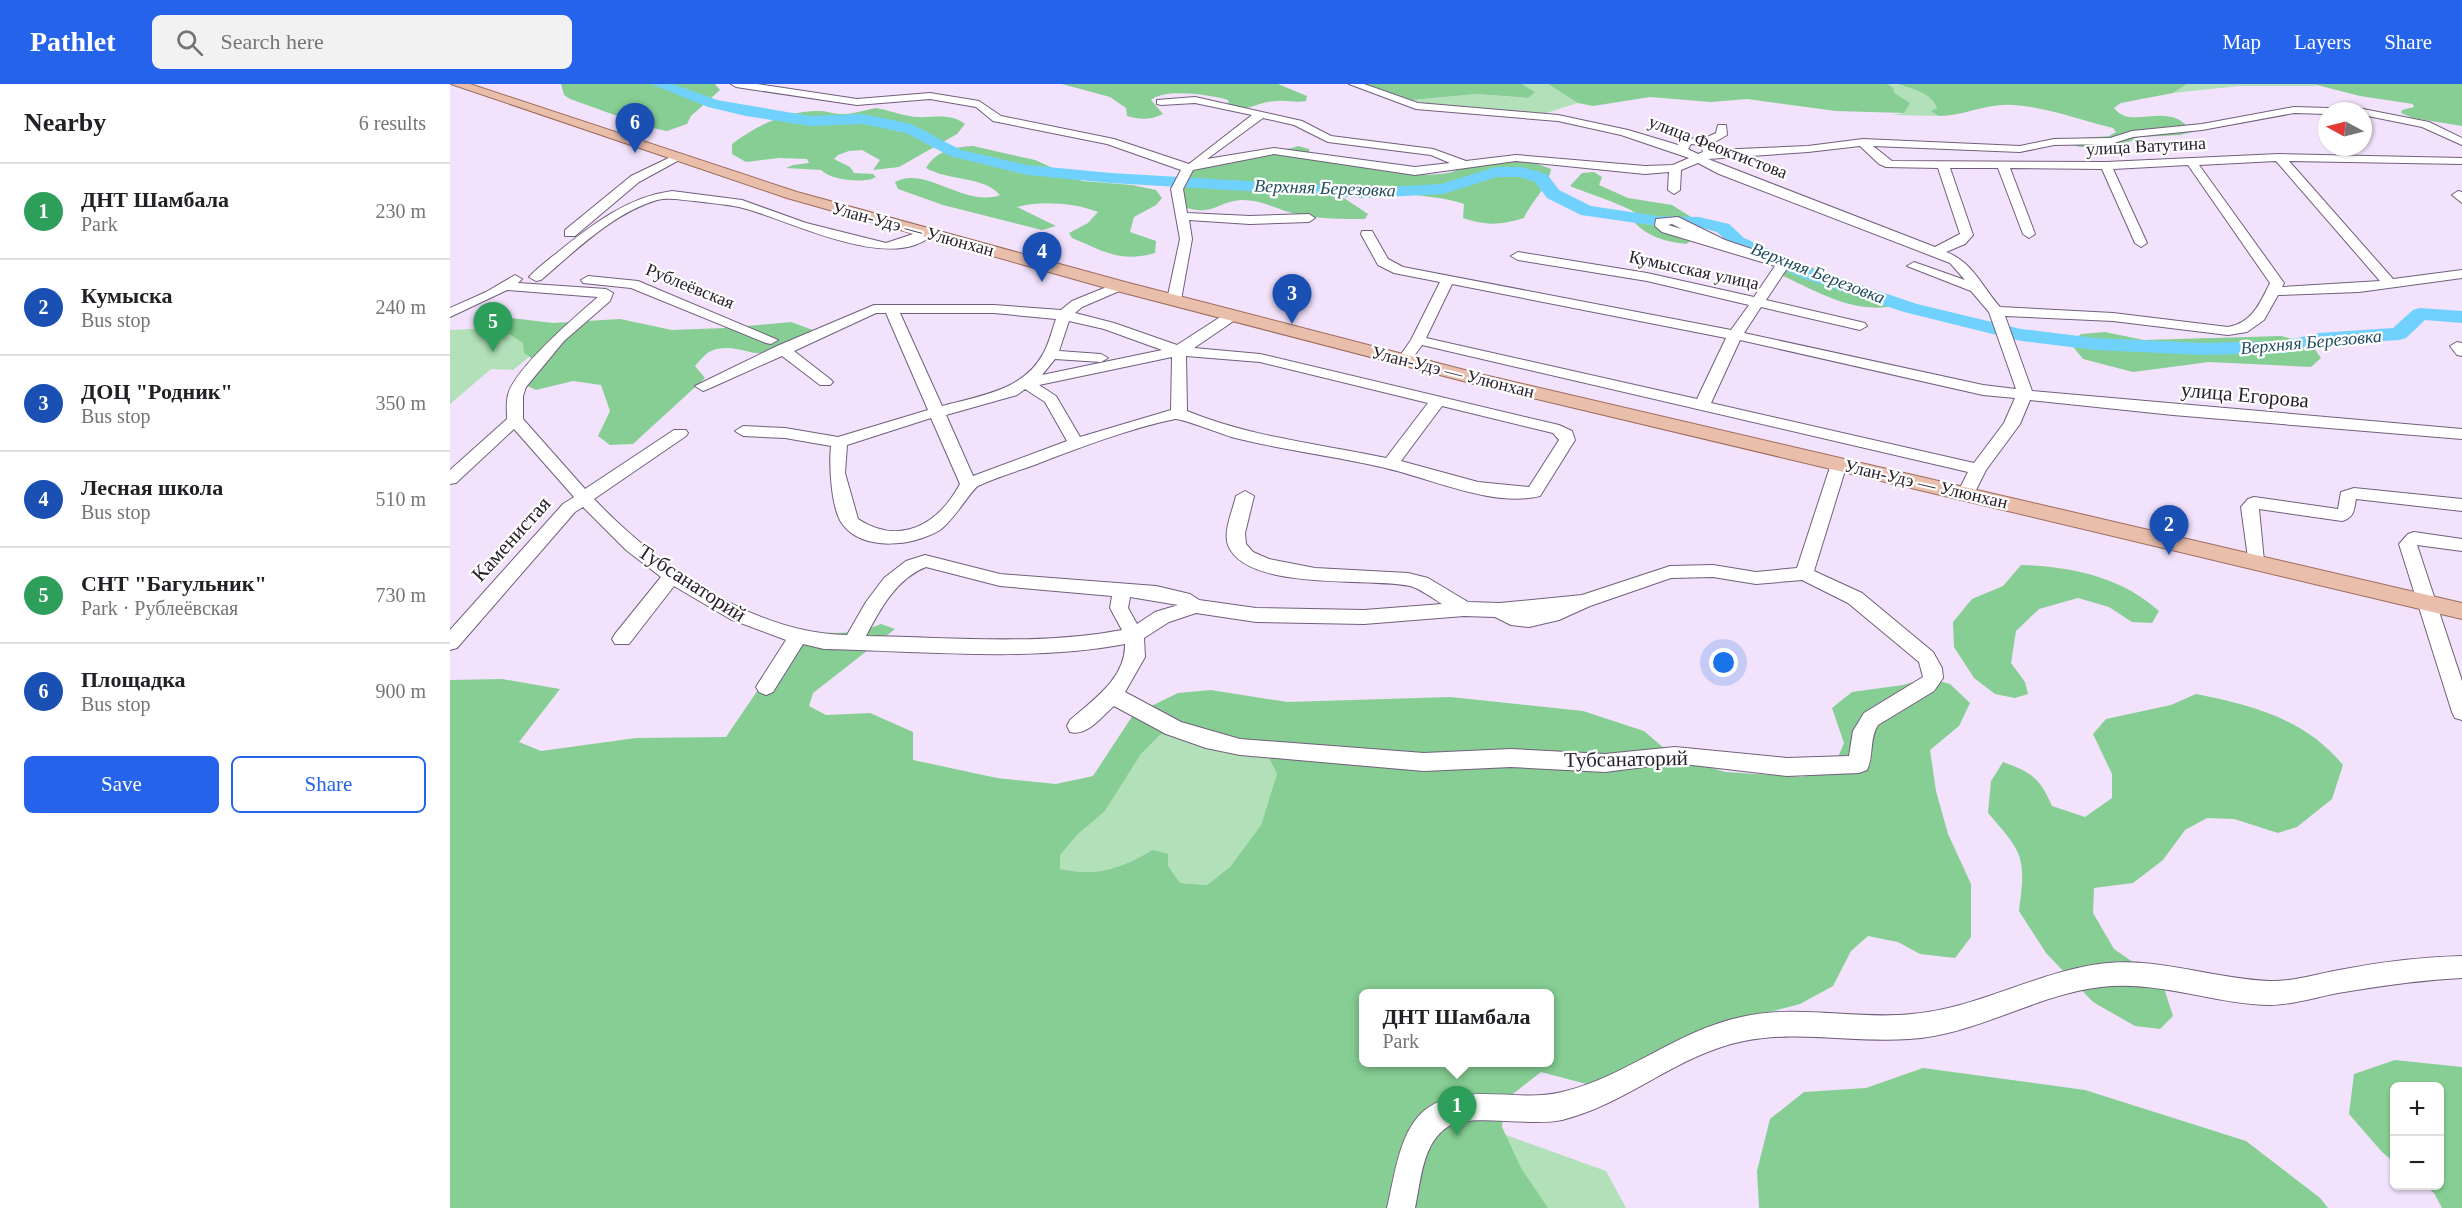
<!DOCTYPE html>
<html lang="en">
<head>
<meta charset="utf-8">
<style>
	body { margin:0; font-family:"Times New Roman",serif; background:#f2f2f2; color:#202124 }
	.controls { position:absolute; right:18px; bottom:18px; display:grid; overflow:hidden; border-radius:9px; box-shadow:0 2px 4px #0004 }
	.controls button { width:54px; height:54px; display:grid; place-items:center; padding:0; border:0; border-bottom:2px solid #e0e0e0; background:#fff; color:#202124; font:30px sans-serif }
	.compass { position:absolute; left:1868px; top:18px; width:54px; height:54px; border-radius:50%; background:#fff; box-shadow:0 2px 4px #0004; rotate:277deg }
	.you { position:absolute; left:1274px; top:579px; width:21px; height:21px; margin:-15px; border:4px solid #fff; border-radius:50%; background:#1a73e8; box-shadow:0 0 0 9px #1a73e833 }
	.badge { display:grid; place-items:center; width:39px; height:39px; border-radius:50%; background:#2563eb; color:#fff; font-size:20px; font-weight:700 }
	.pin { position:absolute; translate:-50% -50px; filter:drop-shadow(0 2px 3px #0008) }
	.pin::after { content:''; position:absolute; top:32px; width:21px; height:18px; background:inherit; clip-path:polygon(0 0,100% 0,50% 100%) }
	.popup { position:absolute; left:909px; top:905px; width:195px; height:78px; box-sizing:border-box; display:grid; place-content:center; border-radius:9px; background:#fff; filter:drop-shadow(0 2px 4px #0005); font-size:20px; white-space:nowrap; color:#757577 }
	.popup b { font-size:22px; color:#202124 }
	.popup::after { content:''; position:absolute; left:50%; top:100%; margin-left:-12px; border:12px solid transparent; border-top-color:#fff }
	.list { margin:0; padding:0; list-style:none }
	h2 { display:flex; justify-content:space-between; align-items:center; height:78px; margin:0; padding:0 24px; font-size:26px }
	h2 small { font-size:20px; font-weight:400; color:#757577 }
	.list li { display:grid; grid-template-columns:39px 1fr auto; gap:18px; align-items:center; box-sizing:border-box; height:96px; padding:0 24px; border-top:2px solid #e0e0e0 }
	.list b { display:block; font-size:22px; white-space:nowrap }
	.list p { margin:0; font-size:20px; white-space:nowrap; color:#757577 }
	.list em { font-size:20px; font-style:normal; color:#757577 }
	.actions { display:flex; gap:12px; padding:18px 24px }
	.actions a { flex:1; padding:14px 0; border:2px solid #2563eb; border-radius:9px; text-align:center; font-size:21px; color:#2563eb }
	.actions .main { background:#2563eb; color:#fff }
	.icon { flex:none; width:33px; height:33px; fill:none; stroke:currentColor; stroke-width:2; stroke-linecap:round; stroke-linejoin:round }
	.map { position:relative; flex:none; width:2012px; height:1124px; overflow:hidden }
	header { display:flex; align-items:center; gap:36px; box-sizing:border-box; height:84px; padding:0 30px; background:#2563eb; color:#fff }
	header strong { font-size:28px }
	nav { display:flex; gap:33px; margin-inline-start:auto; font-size:21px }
	.search { width:420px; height:54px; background:#f2f2f2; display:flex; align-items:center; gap:15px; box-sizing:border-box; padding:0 21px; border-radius:9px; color:#757577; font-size:22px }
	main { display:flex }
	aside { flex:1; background:#fff }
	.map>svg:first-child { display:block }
</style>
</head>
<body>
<header>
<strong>Pathlet</strong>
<div class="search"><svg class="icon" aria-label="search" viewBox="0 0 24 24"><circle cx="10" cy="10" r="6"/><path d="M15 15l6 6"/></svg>Search here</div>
<nav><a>Map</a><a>Layers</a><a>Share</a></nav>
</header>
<main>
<aside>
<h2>Nearby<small>6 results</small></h2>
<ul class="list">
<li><span class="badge" style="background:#2e9e5b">1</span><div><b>ДНТ Шамбала</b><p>Park</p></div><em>230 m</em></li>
<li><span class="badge" style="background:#1a4fb4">2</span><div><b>Кумыска</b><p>Bus stop</p></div><em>240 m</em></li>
<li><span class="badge" style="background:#1a4fb4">3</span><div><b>ДОЦ &quot;Родник&quot;</b><p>Bus stop</p></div><em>350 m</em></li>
<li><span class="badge" style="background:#1a4fb4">4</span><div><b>Лесная школа</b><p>Bus stop</p></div><em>510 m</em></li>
<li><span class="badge" style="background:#2e9e5b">5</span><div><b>СНТ &quot;Багульник&quot;</b><p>Park · Рублеёвская</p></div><em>730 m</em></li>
<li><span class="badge" style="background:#1a4fb4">6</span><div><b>Площадка</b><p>Bus stop</p></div><em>900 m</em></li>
</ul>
<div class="actions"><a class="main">Save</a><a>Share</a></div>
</aside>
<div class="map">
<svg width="2012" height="1124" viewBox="0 0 2012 1124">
	<rect width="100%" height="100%" fill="#f2e2fb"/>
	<!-- green -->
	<g fill="#b1e0b9">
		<path d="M1072,0h26l30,19c-11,3 -21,7 -32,10 -33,7 -101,-4 -134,-13l65,-6 50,4 7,-6z"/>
		<path d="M1437,0c16,0 45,7 50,24l-5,3 7,5 -46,-1 11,-2z"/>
		<polygon points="1737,0 1863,0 1867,2 1789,2 1723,9"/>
		<polygon points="44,244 106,251 63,286 41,285 0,320 0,246"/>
		<path d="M735,643l80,23 12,24 -16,51 -31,42 -23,18 -27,-2 -27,-33c-35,19 -53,27 -93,19l-1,-14 18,-20 28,-24 36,-57 19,-19z"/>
		<polygon points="962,1017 1156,1087 1176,1124 938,1124"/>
	</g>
	<!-- forest -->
	<g fill="#86ce94" fill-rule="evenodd">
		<polygon points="111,0 265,0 270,6 241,32 237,40 217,47 198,43 120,15 114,11"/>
		<path d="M612,0h216l29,12 -1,5c-10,2 -19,-1 -29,0 -20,0 -28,12 -48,6l-1,-7c-17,-5 -63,-12 -77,0l12,14c-13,6 -22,6 -36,2l-1,-8 -16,-11z"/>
		<polygon points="915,0 1072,0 1085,8 1078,14 1027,10 962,16"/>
		<polygon points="1098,0 1437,0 1443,4 1444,9 1460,19 1454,29 1386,27 1297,15 1261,18 1200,13 1143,22 1128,19"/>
		<path d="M1447,0h290l-14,9 -52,10 -7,5c18,24 55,-10 78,24l-12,3 -41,2 -23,11 -36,-1 -11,-3v-5l40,-3 7,-4 -3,-4c-33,-8 -66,-21 -100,-23 -26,-2 -49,11 -74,11l-8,-5 6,-3c-5,-15 -26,-20 -40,-24z"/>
		<polygon points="1863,0 2012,0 2012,42 1963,34 1951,29 1952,26 1964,23 1963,20 1910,12"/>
		<path d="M426,24c11,2 22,6 33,8 19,4 39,-5 56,8l-8,10 -58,33 -26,3 7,-10 -18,-10 -13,1 -11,4 -4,4 16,8 4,6 19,1 3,3c-11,7 -46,3 -55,-7l-35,-2 7,-3 16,-2 -2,-4 -28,-1 -33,4 -14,-8v-10c25,-19 56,-34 89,-33 6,0 12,3 18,3 11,1 26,-4 37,-6z"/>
		<path d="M523,62l62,14 47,21 50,4 24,5 6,8 -6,7 -22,12 -4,15 26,9 -1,12c-34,10 -52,-2 -83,-15l-3,-5 19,-10 10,-11c-21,-9 -59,-12 -81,-5l39,19 -14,4 -99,-25 -45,-16 -3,-7c30,-17 70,26 105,13 -16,-19 -52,-14 -74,-27 10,-17 28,-21 47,-22z"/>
		<path d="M848,62l11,3 1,8c43,7 94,23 138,16 7,-1 14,-7 21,-9 25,-9 58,-6 82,5 -3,19 -19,31 -27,49 -23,7 -38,8 -61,0l1,-14c-19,-7 -39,-7 -60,-11 -23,-5 -41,-11 -64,-3l4,8 24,16 -3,5c-21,0 -45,0 -65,-4 -21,-4 -36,-15 -58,-15 -24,1 -29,17 -58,7 -6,-50 28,-46 64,-53 6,-1 12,-5 18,-5 13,-1 20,2 32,-3z"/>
		<path d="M1144,88l8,5 -3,8 29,13 44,7 27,17v13l-13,9c-19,-2 -38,-7 -51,-21l3,-8c-7,-8 -54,-23 -68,-29l12,-13z"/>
		<path d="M1338,177l39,11 62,27 -1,8c-41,5 -75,-18 -112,-34l-2,-9z"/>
		<path d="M61,234l42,5 67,-4 52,11 53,-2 66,-6 22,8c-13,19 -41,27 -63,22 -14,-3 -27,-7 -41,0 -5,3 -10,10 -14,14l10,12 -72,66 -23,1 -12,-9 12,-25 -9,-26 -28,-4 -37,9 -13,-6 21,-17 -20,-14 -1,-10 -17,-11z"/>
		<polygon points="1655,248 1694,256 1831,252 1861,260 1871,274 1861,283 1759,278 1683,288 1633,275 1620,259 1631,250"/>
		<path d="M1571,481c49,1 101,12 138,46l-7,12 -20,-1 -23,-15 -31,-9 -39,11 -23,22 -5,32 14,19 3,12 -13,4 -20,-4 -21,-16 -20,-31 -1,-25 19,-23 31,-13z"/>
		<path d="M431,540l14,5 -82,64 -4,13 17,9 44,-2 43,19v28l84,18 59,6 37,-8 40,-61 45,-22 33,-3 76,12 163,-5 133,14 61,20 28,24 53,17 77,5 31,-8 11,-26 -12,-35 20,-16 51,-7 25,-7 22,6 20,19 -11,23 -29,24 6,41 12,43 23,50v53l-16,21 -35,-4 -22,-12 -30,-6 -17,15 -18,35 -33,18 -75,20 -135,61 -49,-13 -36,28 -3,27 19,41 27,40h-1098v-528l52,-1 58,10 -41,53 22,9 95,-13 90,-1 59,-87 28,-19c26,4 44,2 68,-7zM735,643l80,23 12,24 -16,51 -31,42 -23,18 -27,-2 -12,-17v-12l-15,-4c-35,19 -53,27 -93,19v-14l17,-20 28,-24 36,-57 19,-19zM914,910h186v68h-186z"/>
		<path d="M1746,610c56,11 109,25 147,71l-11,34 -35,28 -19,6 -44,-14 -27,-1 -22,12 -22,30 -30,23 -39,5 -1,25 21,36 48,33 11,34 -13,13 -25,-3 -42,-24 -47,-49 -27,-42c7,-54 5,-57 -31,-98l3,-32 12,-19c28,10 37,16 49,44l33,11 27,-19v-24l-19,-40 13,-15 65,-14z"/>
		<polygon points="1945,976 2012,983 2012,1124 1992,1124 1984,1109 1975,1102 1990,1102 1990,1002 1944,1002 1944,1078 1932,1068 1899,1030 1904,990"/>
		<polygon points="1473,984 1635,1006 1796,1057 1870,1114 1878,1124 1309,1124 1307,1087 1320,1035 1354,1008 1416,1004"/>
	</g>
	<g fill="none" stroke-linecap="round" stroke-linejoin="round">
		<!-- river -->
		<polygon fill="#70d2fc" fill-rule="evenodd" points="201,0 222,0 267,16 360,32 413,30 461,40 511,66 577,81 661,89 916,104 991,100 1046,83 1071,83 1097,90 1109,106 1141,122 1207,132 1249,133 1279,140 1294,154 1366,186 1467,220 1571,245 1645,254 1753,259 1835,257 1869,249 1943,244 1963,226 1970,224 2012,227 2012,239 1975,236 1956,254 1949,256 1869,261 1835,269 1753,271 1645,266 1571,257 1454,228 1352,194 1282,162 1267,148 1249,143 1207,142 1131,131 1097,114 1085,98 1070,93 1047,93 993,110 916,114 661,99 577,91 500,72 456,49 413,40 360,42 296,32 258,23"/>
		<defs>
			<g id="minor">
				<path d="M281,0h26l100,15 73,-6 49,8 22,15 113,23 75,25 63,-49 -57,-12 -34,2 -4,-1v-4l38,-3 107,24 29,15 102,13 33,12 50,-6 129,11 28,-1 16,-7 -68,-23 -63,-14 -142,-12 -67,-25h15l54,19 140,12 70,15 50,15 5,-6 22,-1 11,-5 2,-8h8l1,10 -14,8 2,7 93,-4 55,-7 157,7 34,-7 56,-1 22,-7 70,-7 92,-17 69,2 66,13 33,16v7l-40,-18 -59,-12v-4h-36v3l-33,-1 -92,17 -69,7 -22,7 -57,1 -34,7 -147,-6 19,15 214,1 173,-8 183,4v6l-173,-3 104,118 69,-9v8l-103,14 -81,3 -14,25 -17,12 -19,3 -115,-14 -108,-5 27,75 430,38v10l-289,-24 -143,-15 -10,24 -34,46 -14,28 -6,1 -9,-5 11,-22 -546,-127 -13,18h-10l-2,-3 14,-20 29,-58 -46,-9 -16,-8 -17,-31 1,-3h10l16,28 15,8 328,63 18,-25 -102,-24 -129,-21 -7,-4 7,-4 129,21 107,24 21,-31 -113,-34 -7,-6 1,-7 22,-2 47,23 62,21 1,6 -22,33 99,23 2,3 -7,4 -99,-23 -17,26 239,52 33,4 -27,-77 -18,-21 -64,-25 7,-4 51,18 -15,-17 -231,-89 -21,-11 -17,7 -1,20 -6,4 -6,-4 1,-18 -24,2 -129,-13 -101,14 -141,-21 -81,16 -10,19 4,24 63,3 59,-2 6,4 -6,4 -59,2 -61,-4 3,19 -11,61 -7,4 -7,-4 13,-61 -9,-50 10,-19 -74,-26 -114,-23 -17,-14 -46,-8 -73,6 -121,-18zM813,34l31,7 34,17 103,13 19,8 -35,4 -141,-19 -67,11zM1241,60l10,1 2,7 -5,2 -10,-5zM1410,62l19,18 7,3 52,1 22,66 -25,13 -227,-88 100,-7zM1826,77l104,120 -98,6 2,-4 -85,-118zM1738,81l82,118c-10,20 -18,40 -42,44l-115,-14 -113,-6c-18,-20 -27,-45 -54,-55l19,-8 8,-9 -23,-67h48l25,66 6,4 6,-4 -25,-66 92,1 33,74 6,4 6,-4 -34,-74zM1222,140l10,5 -14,-4zM1002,200l274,54 -29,61 -271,-61zM1290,256l243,55 32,3 -11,25 -30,40 -263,-60z"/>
				<polygon points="227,70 231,71 231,75 189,98 125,152 115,152 115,146 181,92"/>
				<path d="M222,107l70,9 64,23 80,20 42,-14 6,4c-41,43 -147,-15 -195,-26 -15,-3 -30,-4 -45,-6 -12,-1 -25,-4 -37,-1 -44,13 -82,51 -116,80l-5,1 -7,-4c8,-9 19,-17 29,-25 34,-27 69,-55 114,-61z"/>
				<polygon points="2008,107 2012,108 2012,119 2002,111"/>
				<path d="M65,191l7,4 -4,4 88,6 7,4 -3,8 -46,40 -38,46 -3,9v23l62,70 89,-59h12l2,3 -2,3 -92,63c63,66 159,135 253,136l19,-33 18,-24 22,-17 19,-6 75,19 156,12 34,8 9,6 57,8 108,2 78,-6c-10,-6 -21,-15 -32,-18 -39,-9 -164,6 -182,-41 -5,-14 5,-35 8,-49l9,-5 9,5 -9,37 1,11 7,8 16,7 46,9 93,5 20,5 40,24 32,1 82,-8 88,-29 43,-1 43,7 41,-4 34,-104 8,-5 8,5 -33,107 48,22 71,59 9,16 1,10 -9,13 -56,34c-9,14 -4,31 -11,45l-8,3 -72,3 -112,-13 -70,9 -94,-5 -87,4 -184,-16 -34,-7 -40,-14 -52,-28c-12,10 -27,31 -44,26l-3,-6 3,-6c23,-20 56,-42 55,-76 -93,18 -206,7 -301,5l-21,-5 -30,48 -7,3 -7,-3 -3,-5 30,-47 -56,-21 -56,-33 -45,58h-14l-3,-5 3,-5 46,-57 -35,-27 -43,-43 -8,5 -118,136 -7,2v-20l113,-126 11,-7 -60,-68 -58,54 -6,1v-14l57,-51c0,-8 -1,-16 1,-24 6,-26 69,-80 90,-98l-91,-7 -57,27v-9l36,-16zM476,483l74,19 112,10 -2,12 12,22c-83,16 -171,7 -256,6 14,-27 31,-58 60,-69zM1263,493l43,7 46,-4 46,23 71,59 4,15 -59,36 -11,18 -4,25 -62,2 -112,-11 -70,7 -94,-5 -87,4 -184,-14 -59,-17 -56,-30 20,-35 -1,-19 25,-16 27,-9 60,9 108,2 100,-8 31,1 16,8 18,2 30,-7 31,-14 81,-28zM680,513l48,8 -23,7 -18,12 -9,-16z"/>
				<polygon points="138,192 188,197 328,256 321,260 316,259 181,204 133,199 131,196"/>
				<path d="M669,198l7,4 -2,3 -42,18 -7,6 39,10 63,22 51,-33h10v6l-44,30 66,6 299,71 13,6 3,9 -35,56c-48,12 -112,-19 -159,-29 -48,-11 -98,-17 -146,-29 -11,-3 -54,-20 -60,-19 -47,10 -94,28 -138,45 -19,7 -40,13 -59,22 -6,3 -24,34 -38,44 -26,16 -76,22 -97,-5 -12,-15 -14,-61 -12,-79l-46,-8 -42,-2 -8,-5 8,-5 42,2 53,9 90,-27 -42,-97h-10l-82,38 36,28 3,3 -3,3h-10l-38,-29 -74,33 -5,2 -8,-5 82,-40 97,-41h120l67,5 11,-9zM450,229h94l62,6c-4,11 -7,25 -13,35 -20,37 -65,42 -101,52zM619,237l35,8 58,21 -120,25 13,-16 46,3 7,-4 -7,-4 -42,-3zM736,272l74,6 168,41 -42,55c-67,-14 -136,-21 -199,-47zM722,273l-1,53 -91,27 -24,-41 -17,-11zM575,305l20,13 22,39 -94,35 -27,-61 71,-20zM992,322l111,27 6,7 -30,47 -51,-5 -77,-21zM481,334l29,66c-22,41 -60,62 -102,35l-13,-46 2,-28z"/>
				<polygon points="2007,258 2012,259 2012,272 2007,271 2000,262"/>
				<path d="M1904,404l108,11v12l-106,-12c-2,10 -1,18 -14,22l-83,-12 5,52 -3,4h-12l-8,-58 7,-8 6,-2 84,12 3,-17z"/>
				<polygon points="1964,448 2012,455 2012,467 1967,461 2012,597 2012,636 2005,634 2002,628 1949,460 1958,450"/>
				<path d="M2012,872v22c-43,2 -82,8 -124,15 -22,4 -46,12 -68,12 -57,-1 -112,-25 -169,-18 -67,8 -124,48 -192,52 -55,4 -110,-9 -165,2 -66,13 -117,63 -182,79 -31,7 -91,-7 -113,6 -27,16 -28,55 -34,82h-28c8,-32 12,-81 42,-101 40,-25 90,-4 133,-15 64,-15 114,-61 179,-75 57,-13 114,3 171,-3 66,-6 123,-41 187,-50 57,-8 114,15 170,17 23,1 48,-7 70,-11 41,-8 81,-13 123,-14z"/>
			</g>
			<polygon id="major" points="1,0 20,0 347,108 675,198 1034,291 2012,519 2012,535 1032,302 663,206 337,114"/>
		</defs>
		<!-- minor casing -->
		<use href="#minor" stroke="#725f7b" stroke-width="2"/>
		<!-- major casing -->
		<use href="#major" stroke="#9c6c5b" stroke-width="2"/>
		<!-- minor -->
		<use href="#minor" fill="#fff" fill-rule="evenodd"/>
		<!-- major -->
		<use href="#major" fill="#e9bfac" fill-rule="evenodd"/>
	</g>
	<g text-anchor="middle" stroke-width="4.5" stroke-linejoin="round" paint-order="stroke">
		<!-- far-street labels -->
		<g font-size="18" fill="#28212c" stroke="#fff">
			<text transform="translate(1696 62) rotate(-3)" y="6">улица Ватутина</text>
			<text transform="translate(1268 63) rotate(21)" y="6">улица Феоктистова</text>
			<text transform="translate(463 145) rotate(15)" y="6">Улан-Удэ — Улюнхан</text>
			<text transform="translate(1244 186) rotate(12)" y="6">Кумысская улица</text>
			<text transform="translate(240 202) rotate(22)" y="6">Рублеёвская</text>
			<text transform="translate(1003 288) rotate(14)" y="6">Улан-Удэ — Улюнхан</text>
			<text transform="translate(1476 400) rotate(13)" y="6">Улан-Удэ — Улюнхан</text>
		</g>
		<!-- far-water labels -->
		<g font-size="18" font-style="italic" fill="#234e60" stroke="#fff">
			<text transform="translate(875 104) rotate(2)" y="6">Верхняя Березовка</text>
			<text transform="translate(1368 189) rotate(21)" y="6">Верхняя Березовка</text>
			<text transform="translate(1861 258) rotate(-5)" y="6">Верхняя Березовка</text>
		</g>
		<!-- street labels -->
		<g font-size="21" fill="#28212c" stroke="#fff">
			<text transform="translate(1795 311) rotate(5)" y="7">улица Егорова</text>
			<text transform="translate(61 455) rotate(-48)" y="7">Каменистая</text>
			<text transform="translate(242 499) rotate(33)" y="7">Тубсанаторий</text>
			<text transform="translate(1176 675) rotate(-1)" y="7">Тубсанаторий</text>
		</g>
	</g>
</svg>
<div class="controls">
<button>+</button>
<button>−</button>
</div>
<svg class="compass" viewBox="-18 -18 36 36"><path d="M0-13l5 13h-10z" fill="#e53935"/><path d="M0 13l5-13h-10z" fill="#757577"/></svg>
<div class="you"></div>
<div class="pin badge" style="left:1007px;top:1052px;background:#2e9e5b">1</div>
<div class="popup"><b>ДНТ Шамбала</b>Park</div>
<div class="pin badge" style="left:1719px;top:471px;background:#1a4fb4">2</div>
<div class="pin badge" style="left:842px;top:240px;background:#1a4fb4">3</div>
<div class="pin badge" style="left:592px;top:198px;background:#1a4fb4">4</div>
<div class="pin badge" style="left:43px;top:268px;background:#2e9e5b">5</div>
<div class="pin badge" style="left:185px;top:69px;background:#1a4fb4">6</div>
</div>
</main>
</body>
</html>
